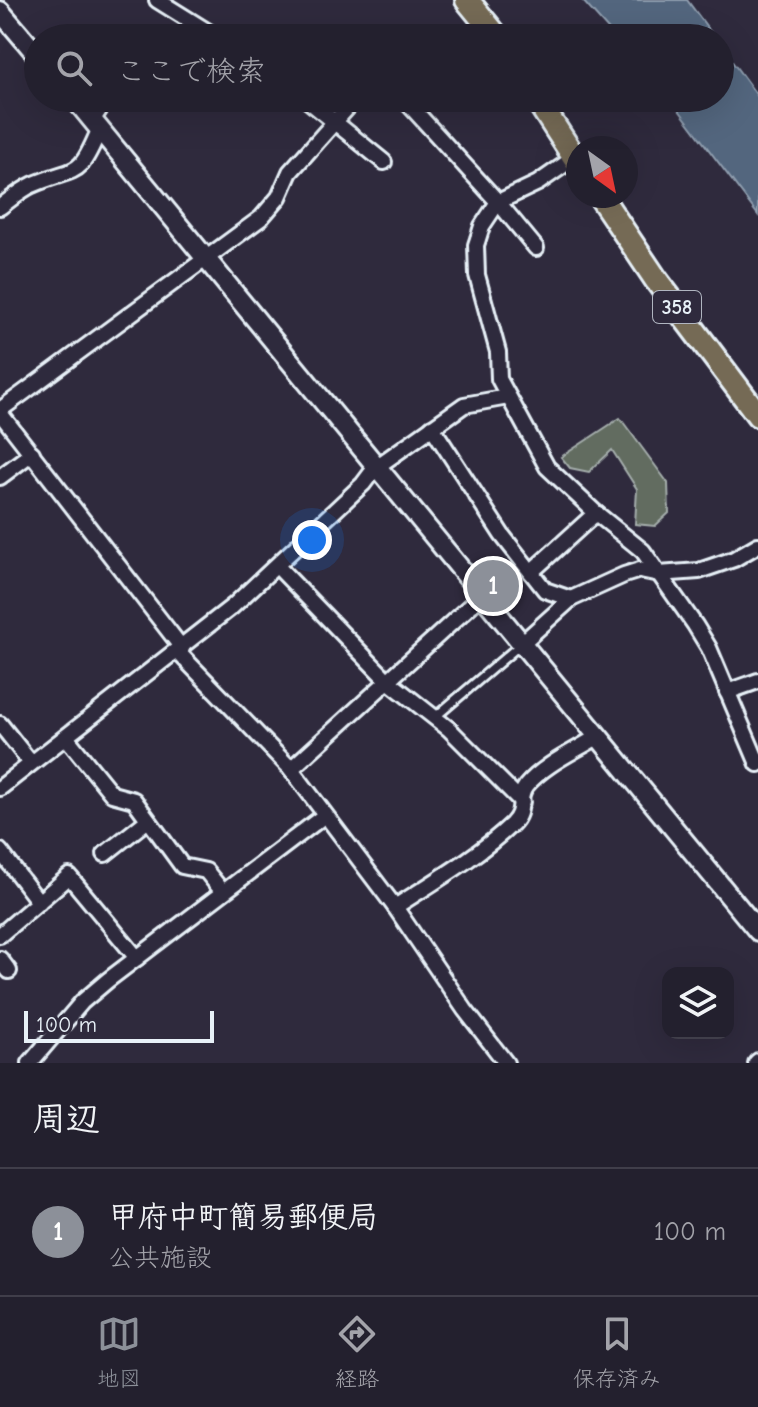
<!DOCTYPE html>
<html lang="ja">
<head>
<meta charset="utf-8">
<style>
	body { margin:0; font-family:"Comic Neue","Klee One",sans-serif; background:#2f2d3a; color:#f1f3f6 }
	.controls { position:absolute; right:24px; bottom:24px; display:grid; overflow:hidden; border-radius:16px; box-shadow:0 8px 32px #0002 }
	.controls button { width:72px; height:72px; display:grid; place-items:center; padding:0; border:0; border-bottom:2px solid #403e4a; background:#23202e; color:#f1f3f6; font:40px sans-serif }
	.compass { position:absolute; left:566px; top:136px; width:72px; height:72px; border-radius:50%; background:#23202e; box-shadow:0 8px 32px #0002; rotate:147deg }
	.scale { position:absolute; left:24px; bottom:20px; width:190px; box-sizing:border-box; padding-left:8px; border:4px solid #e8f1f8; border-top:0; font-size:22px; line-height:28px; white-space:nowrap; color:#e8f1f8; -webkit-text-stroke:6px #2f2a3d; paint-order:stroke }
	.you { position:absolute; left:312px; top:540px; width:28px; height:28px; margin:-20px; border:6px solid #fff; border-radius:50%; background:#1a73e8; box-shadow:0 0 0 12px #1a73e833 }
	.badge { display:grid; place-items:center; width:52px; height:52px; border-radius:50%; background:#8c9099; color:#fff; font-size:26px; font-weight:700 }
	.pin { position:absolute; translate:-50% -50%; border:4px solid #fff; box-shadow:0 2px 8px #0006 }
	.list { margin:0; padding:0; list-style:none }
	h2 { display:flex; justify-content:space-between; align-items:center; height:104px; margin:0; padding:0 32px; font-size:34px }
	h2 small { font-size:26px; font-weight:400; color:#a3a3aa }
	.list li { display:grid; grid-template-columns:52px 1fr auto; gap:24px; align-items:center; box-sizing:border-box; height:128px; padding:0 32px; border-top:2px solid #403e4a }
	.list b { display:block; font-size:30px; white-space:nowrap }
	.list p { margin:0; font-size:26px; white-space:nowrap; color:#a3a3aa }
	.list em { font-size:26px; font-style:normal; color:#a3a3aa }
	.icon { flex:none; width:44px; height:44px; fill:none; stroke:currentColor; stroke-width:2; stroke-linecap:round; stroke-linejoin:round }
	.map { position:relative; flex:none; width:758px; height:1063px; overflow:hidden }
	.search { position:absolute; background:#23202e; box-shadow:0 8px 32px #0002; left:24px; right:24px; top:24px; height:88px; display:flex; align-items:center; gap:20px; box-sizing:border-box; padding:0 28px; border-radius:44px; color:#a3a3aa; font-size:30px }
	.sheet { height:232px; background:#23202e }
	nav { display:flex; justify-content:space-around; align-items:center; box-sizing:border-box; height:112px; border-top:2px solid #403e4a; background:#23202e; font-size:22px; color:#a3a3aa }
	nav a { display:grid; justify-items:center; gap:4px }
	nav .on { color:#8c9099 }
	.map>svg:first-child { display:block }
</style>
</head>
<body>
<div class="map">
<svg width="758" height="1063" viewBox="0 0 758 1063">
	<rect width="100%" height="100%" fill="#2f2a3d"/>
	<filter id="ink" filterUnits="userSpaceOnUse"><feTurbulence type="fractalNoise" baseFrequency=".0125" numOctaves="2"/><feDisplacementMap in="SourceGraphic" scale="16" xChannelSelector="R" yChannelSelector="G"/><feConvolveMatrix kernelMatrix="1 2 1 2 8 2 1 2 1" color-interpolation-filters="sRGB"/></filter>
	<g filter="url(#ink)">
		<!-- green -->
		<polygon fill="#626c61" stroke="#a5aeac" stroke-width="2" points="620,418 668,483 669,513 655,526 635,524 637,489 612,450 589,472 570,468 561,457"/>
		<!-- water -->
		<g fill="#53667e" stroke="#8f9eaf" stroke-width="2">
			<polygon points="582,0 687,0 715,38 616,38"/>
			<polygon points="720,45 758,97 758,215 670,98 720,98"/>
		</g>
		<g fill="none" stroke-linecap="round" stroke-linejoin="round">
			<defs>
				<g id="service">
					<polyline points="96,121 108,103 119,98"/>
					<polyline points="434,718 521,644"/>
				</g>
				<g id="minor">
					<polyline points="157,0 218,38"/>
					<polyline points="305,98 384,162"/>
					<polyline points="403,98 498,202 536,248"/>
					<polyline points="574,158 538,183 498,202 482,226 478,239 476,245 477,275 498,352 499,379 547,467 596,513 643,551 695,625 709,648 758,764"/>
					<path d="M0,207c10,-7 21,-17 32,-22 47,-20 46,-4 68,-57"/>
					<polyline points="0,410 261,218 279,197 290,172 356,98"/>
					<polyline points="0,413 182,648"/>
					<polyline points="432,427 502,535 545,590 571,599"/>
					<polyline points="0,477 32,453"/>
					<polyline points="277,566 388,681 449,729 522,802"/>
					<polyline points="531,572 596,513"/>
					<polyline points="521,644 571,599 624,575 640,570 659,574 699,571 734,559 758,545"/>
					<polyline points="177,651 291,769 395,907 465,1010 506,1063"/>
					<polyline points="727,692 758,681"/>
					<polyline points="0,724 31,763"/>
					<polyline points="66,737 112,794 134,800 182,866 206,871 223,892"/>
					<polyline points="291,769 481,596"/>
					<polyline points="0,788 233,606 363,484 375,468 464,405 508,397"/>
					<polyline points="0,851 39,902"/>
					<polyline points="105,854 148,820"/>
					<path d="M395,907c40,-26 82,-50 117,-83 14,-14 4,-25 14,-38 17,-21 49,-35 71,-49"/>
					<polyline points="0,935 69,876 137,958"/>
					<polyline points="0,959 9,971"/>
					<polyline points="30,1063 82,1002 108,980 325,815"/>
					<polyline points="756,1063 758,1061"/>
				</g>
				<g id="tertiary">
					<polyline points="0,11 38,56"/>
					<polyline points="74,98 758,931"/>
				</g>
				<g id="trunk">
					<polyline points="467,0 498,38"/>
					<polyline points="536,98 578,163"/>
					<polyline points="600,196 657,281 758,415"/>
				</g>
			</defs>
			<!-- service casing -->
			<use href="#service" stroke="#e8f1f8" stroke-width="13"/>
			<!-- minor casing -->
			<use href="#minor" stroke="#e8f1f8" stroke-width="20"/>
			<!-- tertiary casing -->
			<use href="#tertiary" stroke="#e8f1f8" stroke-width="24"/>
			<!-- trunk casing -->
			<use href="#trunk" stroke="#e8f1f8" stroke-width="28"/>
			<!-- service -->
			<use href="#service" stroke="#2f2a3d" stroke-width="7"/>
			<!-- minor -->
			<use href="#minor" stroke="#2f2a3d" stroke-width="14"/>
			<!-- tertiary -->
			<use href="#tertiary" stroke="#2f2a3d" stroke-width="18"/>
			<!-- trunk -->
			<use href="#trunk" stroke="#756a55" stroke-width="22"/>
		</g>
	</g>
	<g text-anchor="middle" stroke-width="6" stroke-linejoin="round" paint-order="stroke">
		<!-- shield labels -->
		<rect fill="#2f2a3d" stroke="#b0b5c0" stroke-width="2" x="653" y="291" width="48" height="32" rx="6"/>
		<g font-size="20" font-weight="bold" fill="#e8f1f8">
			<text x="677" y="314">358</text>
		</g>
	</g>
</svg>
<div class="controls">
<button><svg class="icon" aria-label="layers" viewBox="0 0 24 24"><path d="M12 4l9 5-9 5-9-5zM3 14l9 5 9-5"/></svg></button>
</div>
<svg class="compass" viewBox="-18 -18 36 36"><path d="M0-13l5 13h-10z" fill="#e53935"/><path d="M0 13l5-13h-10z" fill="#a3a3aa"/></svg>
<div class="scale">100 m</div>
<div class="you"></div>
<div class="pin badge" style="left:493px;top:586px">1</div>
<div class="search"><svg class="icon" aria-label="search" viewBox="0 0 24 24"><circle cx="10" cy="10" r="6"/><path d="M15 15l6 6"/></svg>ここで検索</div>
</div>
<section class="sheet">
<h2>周辺<small></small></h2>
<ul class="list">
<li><span class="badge">1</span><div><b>甲府中町簡易郵便局</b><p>公共施設</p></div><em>100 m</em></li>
</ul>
</section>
<nav>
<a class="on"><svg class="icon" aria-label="map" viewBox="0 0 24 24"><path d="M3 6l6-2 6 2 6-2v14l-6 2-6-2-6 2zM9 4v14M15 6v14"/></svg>地図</a>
<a><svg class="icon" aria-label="directions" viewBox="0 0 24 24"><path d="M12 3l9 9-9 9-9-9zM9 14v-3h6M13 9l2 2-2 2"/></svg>経路</a>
<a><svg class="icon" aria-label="saved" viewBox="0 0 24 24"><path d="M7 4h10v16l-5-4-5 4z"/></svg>保存済み</a>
</nav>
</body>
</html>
